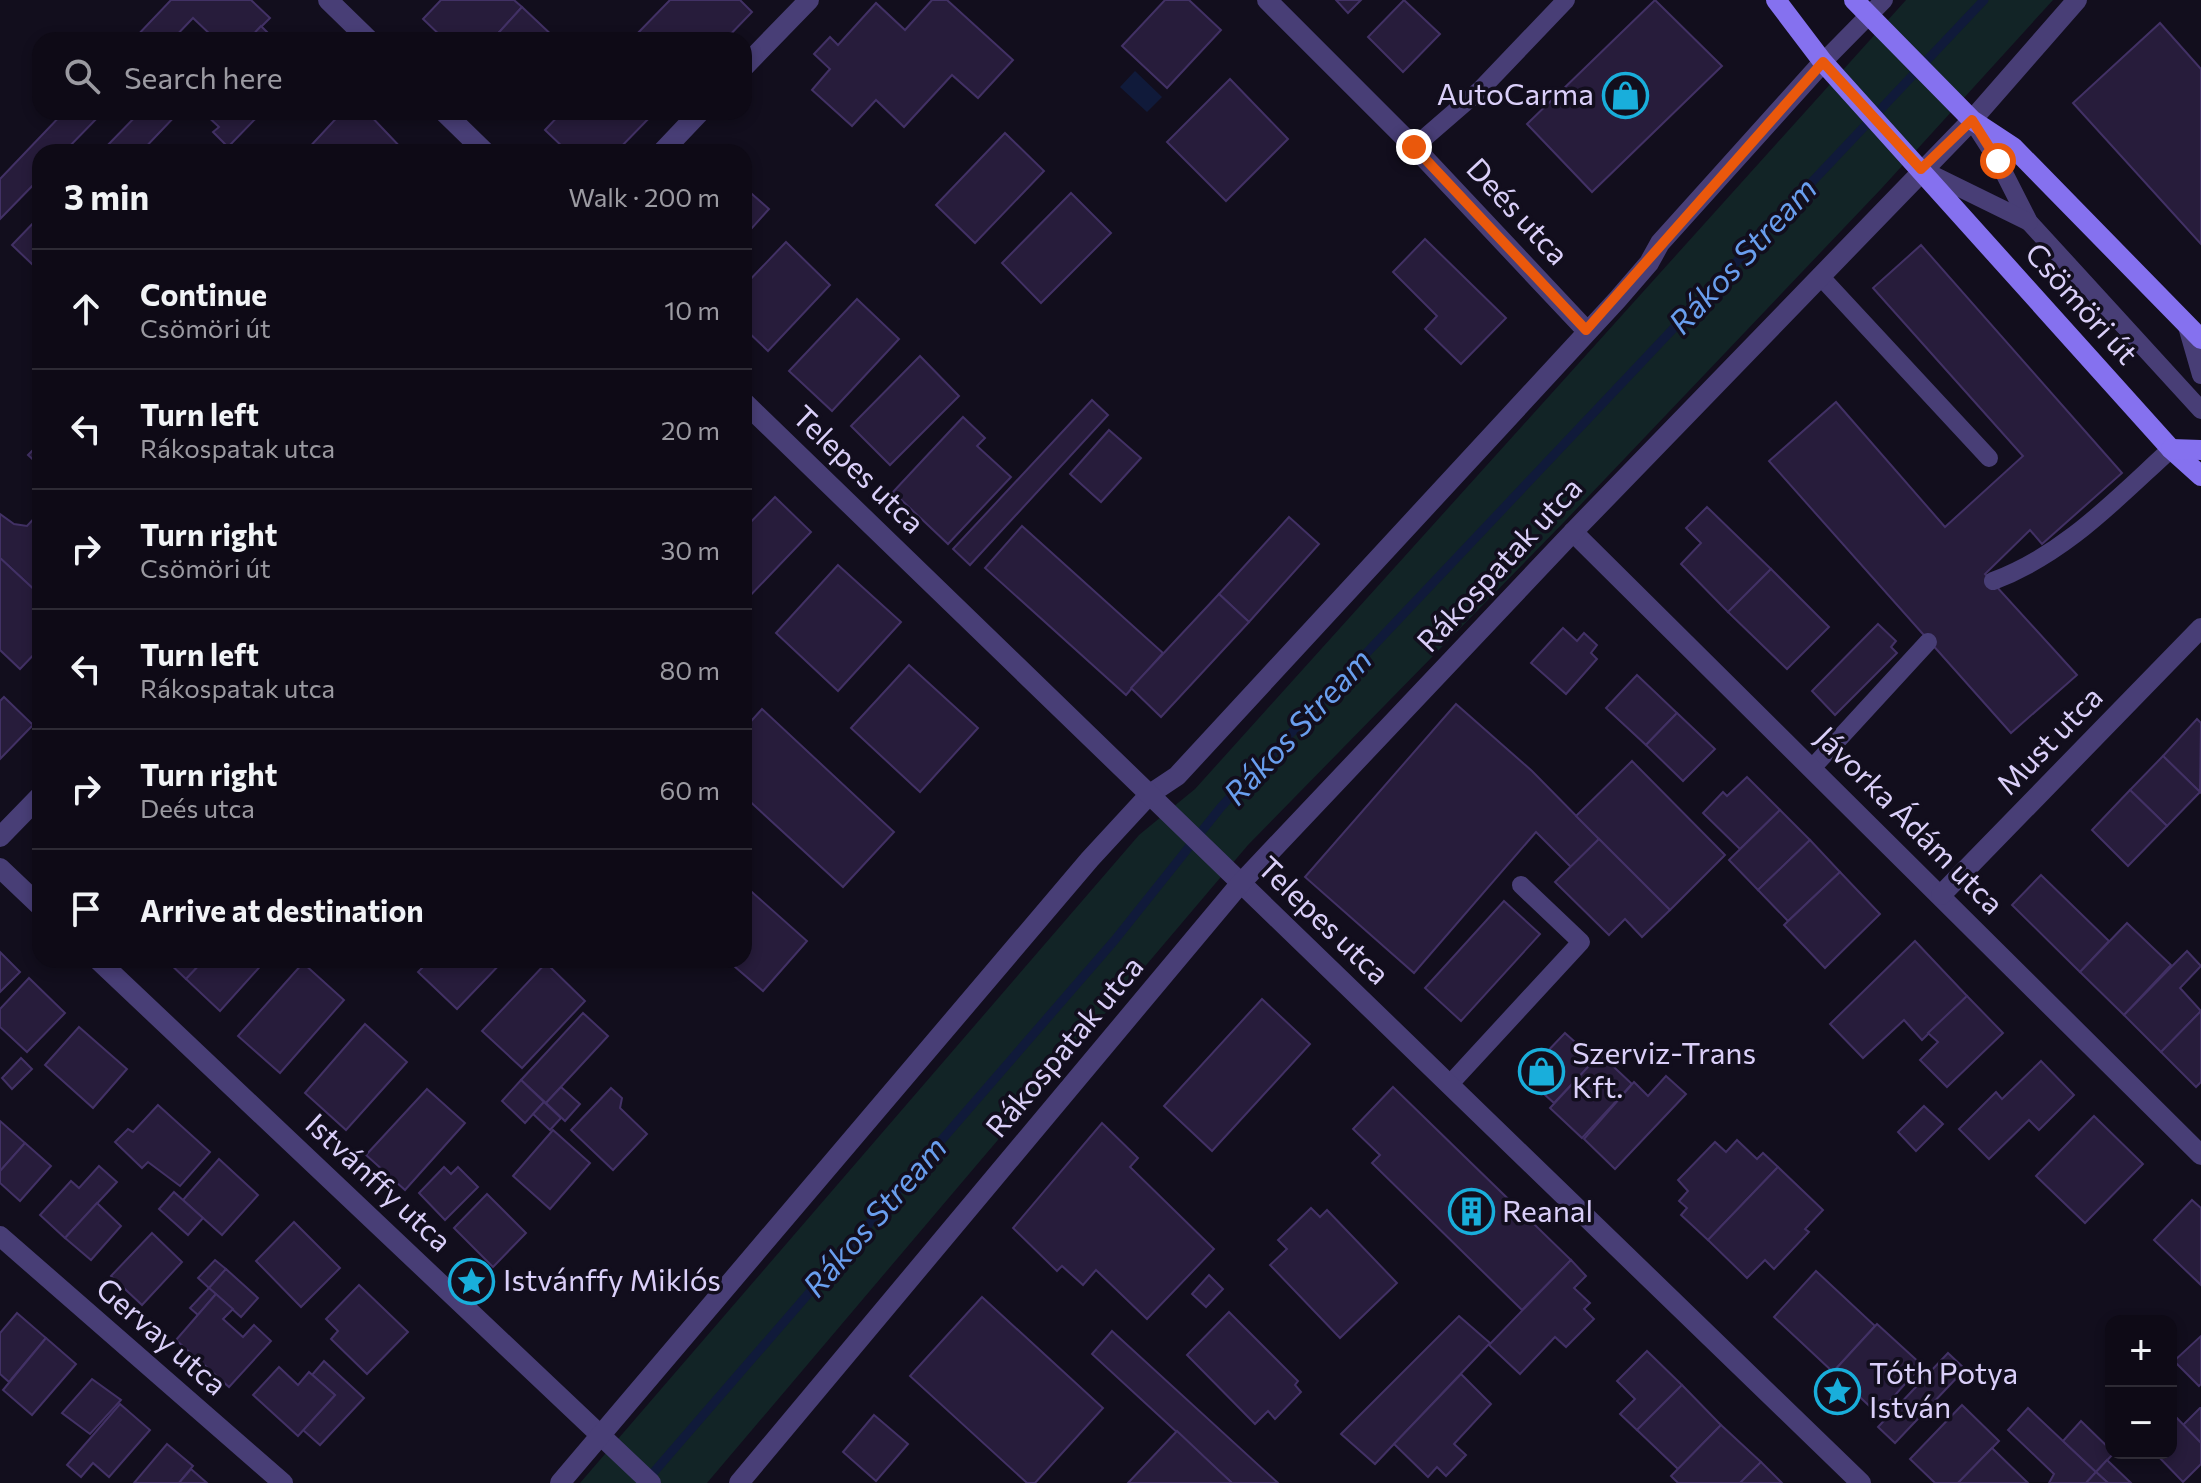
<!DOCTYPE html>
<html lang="en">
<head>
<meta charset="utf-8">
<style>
	body { margin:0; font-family:Commissioner,sans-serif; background:#17131f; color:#f1f3f6 }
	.controls { position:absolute; right:24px; bottom:24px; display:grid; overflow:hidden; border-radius:16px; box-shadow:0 4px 12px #0003 }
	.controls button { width:72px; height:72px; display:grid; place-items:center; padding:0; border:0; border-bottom:2px solid #2e2b35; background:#0e0a16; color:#f1f3f6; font:40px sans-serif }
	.stop { position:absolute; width:24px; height:24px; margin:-18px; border:6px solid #ea580c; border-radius:50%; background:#fff }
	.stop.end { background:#ea580c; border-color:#fff; box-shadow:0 2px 8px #0008 }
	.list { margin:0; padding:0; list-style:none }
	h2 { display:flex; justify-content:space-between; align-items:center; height:104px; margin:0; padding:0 32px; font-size:34px }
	h2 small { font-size:26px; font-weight:400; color:#9b9aa1 }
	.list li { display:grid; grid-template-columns:52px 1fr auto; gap:24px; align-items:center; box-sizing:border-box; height:120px; padding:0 32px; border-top:2px solid #2e2b35 }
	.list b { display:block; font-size:30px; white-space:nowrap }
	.list p { margin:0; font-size:26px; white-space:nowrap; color:#9b9aa1 }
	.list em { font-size:26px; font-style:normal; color:#9b9aa1 }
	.icon { flex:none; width:44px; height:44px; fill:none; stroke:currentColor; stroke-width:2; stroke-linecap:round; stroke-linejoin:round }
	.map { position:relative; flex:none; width:2201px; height:1483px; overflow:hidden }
	.search { position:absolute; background:#0e0a16; box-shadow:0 4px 12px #0003; left:32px; top:32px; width:720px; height:88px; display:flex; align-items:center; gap:20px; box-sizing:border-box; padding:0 28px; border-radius:24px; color:#9b9aa1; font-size:30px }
	.panel { position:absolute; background:#0e0a16; box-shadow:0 4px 12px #0003; left:32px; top:144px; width:720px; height:824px; border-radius:24px }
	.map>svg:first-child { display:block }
</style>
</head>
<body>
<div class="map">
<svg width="2201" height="1483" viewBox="0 0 2201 1483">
	<rect width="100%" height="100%" fill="#120e1d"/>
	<!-- green -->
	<polygon fill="#122426" points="1906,0 2053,0 1881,189 1566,520 1248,845 707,1483 580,1483 1139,835 1195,789"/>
	<!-- water -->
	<polygon fill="#101a3a" points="1135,71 1162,97 1147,112 1120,87"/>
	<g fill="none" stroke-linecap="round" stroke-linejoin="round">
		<!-- stream -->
		<polyline stroke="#101a3a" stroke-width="9" points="647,1480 1114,941 1221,807 1984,0"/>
	</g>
	<!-- building -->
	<g fill="#271c3b" stroke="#423165" stroke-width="2">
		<polygon points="171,0 251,0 270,18 248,40 209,40 212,36 193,18 172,40 133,40"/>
		<polygon points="441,0 514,0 522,7 492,40 445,40 423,19"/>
		<polygon points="670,0 740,0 752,12 725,40 631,40"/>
		<polygon points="932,0 947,0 1013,60 978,98 952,75 904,127 876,100 852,126 812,90 830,69 814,54 830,37 838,45 876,3 905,30"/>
		<polygon points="1165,0 1189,0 1221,30 1167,88 1122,46"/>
		<polygon points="1336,0 1361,0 1348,13"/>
		<polygon points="1404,0 1440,34 1403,72 1368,37"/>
		<polygon points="1655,0 1722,66 1592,192 1527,124"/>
		<polygon points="522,7 557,40 492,40"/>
		<polygon points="2160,23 2201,69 2201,244 2073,103"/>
		<polygon points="261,26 275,40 248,40"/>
		<polygon points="1230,79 1288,139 1226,201 1167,142"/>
		<polygon points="64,112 103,112 64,152 40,152 40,178 0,219 0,179"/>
		<polygon points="140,112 179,112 141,152 101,152"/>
		<polygon points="203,112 262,112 228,147 213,132 219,127"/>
		<polygon points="342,112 367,112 405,152 305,152"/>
		<polygon points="562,112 655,112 616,152 568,152 545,130"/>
		<polygon points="1005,133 1044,171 975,243 936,205"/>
		<polygon points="744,187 769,209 744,237"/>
		<polygon points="1071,193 1111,233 1041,303 1002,263"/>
		<polygon points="40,216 40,257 33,265 12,245"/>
		<polygon points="1425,239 1506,318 1461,364 1425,329 1437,316 1393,272"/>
		<polygon points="786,242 830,285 768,351 744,328 744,286"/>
		<polygon points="1921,245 2122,473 2042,544 2030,530 1985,574 2077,675 2011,733 1769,461 1836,402 1945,527 2023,456 1873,288"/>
		<polygon points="857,299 899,339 832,411 789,371"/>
		<polygon points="920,356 959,396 890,465 851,426"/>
		<polygon points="1092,400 1108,415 970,565 953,549"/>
		<polygon points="963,417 985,438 977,446 1011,477 948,544 893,492"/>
		<polygon points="1109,430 1141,458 1101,502 1070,474"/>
		<polygon points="40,443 40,466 28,455"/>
		<polygon points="775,497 811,532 744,602 744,529"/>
		<polygon points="1707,507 1771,569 1728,612 1681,564 1701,543 1686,528"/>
		<polygon points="40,512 40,595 0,558 0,514 14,524 27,526"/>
		<polygon points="1289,517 1319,544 1249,622 1219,594"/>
		<polygon points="1022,526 1163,653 1126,695 985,568"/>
		<polygon points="0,558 40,595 40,648 20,669 0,650"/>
		<polygon points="838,565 901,622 838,691 776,633"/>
		<polygon points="1771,569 1829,627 1787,669 1728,612"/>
		<polygon points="1219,594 1249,622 1161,717 1131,688"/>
		<polygon points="1878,624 1896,641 1891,647 1897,653 1835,715 1812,691"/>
		<polygon points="1563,628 1577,641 1584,633 1597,645 1591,653 1597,659 1566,694 1531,663"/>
		<polygon points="909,665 978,728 920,792 851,728"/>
		<polygon points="1637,675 1677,713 1646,745 1606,708"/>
		<polygon points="4,697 33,725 0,759 0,701"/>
		<polygon points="1456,704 1532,771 1599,839 1571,867 1536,832 1414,973 1305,877"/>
		<polygon points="762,709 894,832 843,887 744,796 744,729"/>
		<polygon points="1677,713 1715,749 1683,781 1646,745"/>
		<polygon points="2197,719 2201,723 2200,792 2163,756"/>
		<polygon points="2163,756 2200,792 2167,826 2130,790"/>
		<polygon points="1632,761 1725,855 1670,910 1576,816"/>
		<polygon points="1747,777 1780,810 1740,849 1703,813 1723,792 1727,796"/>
		<polygon points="2130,790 2167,826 2128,866 2092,830"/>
		<polygon points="1780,810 1810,840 1758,890 1729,860"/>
		<polygon points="1599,839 1670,910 1642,937 1625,919 1609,935 1555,882"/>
		<polygon points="1810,840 1840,872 1788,921 1758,890"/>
		<polygon points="1840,872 1880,914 1825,968 1784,925"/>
		<polygon points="2041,875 2109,941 2080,972 2012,905"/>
		<polygon points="744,885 807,941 763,991 727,960 744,960"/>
		<polygon points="1504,901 1540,934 1461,1021 1425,988"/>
		<polygon points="2127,923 2171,965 2124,1015 2080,972"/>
		<polygon points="1915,941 1967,996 1922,1040 1904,1020 1863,1058 1830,1024"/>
		<polygon points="2187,951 2201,966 2180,988 2201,1011 2161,1052 2124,1015"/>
		<polygon points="0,952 20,972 0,992"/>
		<polygon points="166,960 204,960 186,979"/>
		<polygon points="204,960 266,960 220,1011 186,979"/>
		<polygon points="430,960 504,960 457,1009 418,972"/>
		<polygon points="303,963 344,1000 280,1073 238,1036"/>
		<polygon points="546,963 585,1001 522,1068 482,1031"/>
		<polygon points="29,978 65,1013 27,1052 0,1027 0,1009"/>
		<polygon points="1967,996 2003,1033 1947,1087 1920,1060 1938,1042 1928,1033"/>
		<polygon points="1262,999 1310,1044 1212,1151 1164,1106"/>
		<polygon points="2201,1011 2201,1082 2196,1087 2161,1052"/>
		<polygon points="583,1013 608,1036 546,1103 521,1080"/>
		<polygon points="365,1024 407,1062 346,1130 305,1093"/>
		<polygon points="79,1027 127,1069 93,1108 45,1065"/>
		<polygon points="1565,1033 1595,1060 1554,1103 1524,1076"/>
		<polygon points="1600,1054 1632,1084 1582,1138 1550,1108"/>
		<polygon points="21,1058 32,1069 12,1089 2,1078"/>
		<polygon points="2041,1061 2074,1095 2039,1130 2029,1120 1989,1159 1959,1129 1996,1092 2002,1099"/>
		<polygon points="1666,1076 1686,1094 1615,1169 1584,1139 1634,1082 1648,1096"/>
		<polygon points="521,1080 544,1102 525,1123 502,1101"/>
		<polygon points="561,1087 580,1104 565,1121 546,1103"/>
		<polygon points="1393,1087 1571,1260 1522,1310 1372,1163 1380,1155 1353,1129"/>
		<polygon points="611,1088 622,1098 620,1108 647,1134 613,1170 571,1130"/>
		<polygon points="427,1089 465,1123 405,1190 366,1155"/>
		<polygon points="544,1102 561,1118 550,1130 533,1114"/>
		<polygon points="158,1105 210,1152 180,1186 148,1162 142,1168 115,1142 128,1129 133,1132"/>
		<polygon points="1924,1106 1943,1124 1916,1151 1898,1132"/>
		<polygon points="2094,1116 2143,1164 2085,1223 2036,1176"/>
		<polygon points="0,1121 25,1143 0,1171"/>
		<polygon points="1102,1123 1138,1158 1130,1167 1214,1249 1147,1319 1096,1270 1083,1285 1062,1266 1057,1271 1013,1228"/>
		<polygon points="553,1130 590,1163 550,1209 513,1176"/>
		<polygon points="1737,1140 1757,1159 1763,1153 1778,1167 1708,1240 1681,1215 1687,1208 1679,1201 1688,1191 1678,1180 1715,1142 1726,1152"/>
		<polygon points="25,1143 51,1166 20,1201 0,1183 0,1171"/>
		<polygon points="219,1159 258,1195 222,1235 183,1200"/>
		<polygon points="99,1166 117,1182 65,1238 40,1215 71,1181 79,1188"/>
		<polygon points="444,1167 451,1174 458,1167 478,1187 445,1220 419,1193"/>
		<polygon points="1778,1167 1823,1210 1805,1229 1809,1232 1774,1269 1765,1260 1747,1278 1708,1240"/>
		<polygon points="174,1192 203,1218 188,1235 159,1209"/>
		<polygon points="487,1194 526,1233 493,1267 454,1228"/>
		<polygon points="2192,1200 2201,1208 2201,1285 2154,1240"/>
		<polygon points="97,1203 121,1226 91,1260 65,1238"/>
		<polygon points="1311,1208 1320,1217 1327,1210 1397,1283 1340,1338 1270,1265 1287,1249 1278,1240"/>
		<polygon points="294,1222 340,1268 301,1307 256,1261"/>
		<polygon points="152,1233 182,1262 142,1305 111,1276"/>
		<polygon points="215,1260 226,1269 209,1288 198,1278"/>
		<polygon points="1571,1260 1586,1276 1574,1288 1590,1303 1584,1309 1594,1319 1566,1347 1555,1337 1520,1374 1489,1345"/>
		<polygon points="226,1269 258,1298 241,1317 209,1288"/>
		<polygon points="1816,1271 1875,1326 1833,1372 1774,1317"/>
		<polygon points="1209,1275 1223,1289 1206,1307 1192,1294"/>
		<polygon points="359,1285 408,1332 367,1374 331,1339 338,1331 326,1319"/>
		<polygon points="209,1288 216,1294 198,1315 190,1308"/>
		<polygon points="216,1294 233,1309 223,1319 243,1337 254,1325 271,1341 229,1387 176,1340"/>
		<polygon points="982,1297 1103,1408 1035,1483 1027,1483 910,1376"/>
		<polygon points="1229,1312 1298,1381 1295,1385 1301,1392 1275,1419 1268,1411 1255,1424 1187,1355"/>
		<polygon points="17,1313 46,1338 9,1382 0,1374 0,1333"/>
		<polygon points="1459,1316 1490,1343 1375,1464 1341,1434"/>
		<polygon points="1877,1324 1922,1365 1878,1414 1833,1372"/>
		<polygon points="1112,1331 1278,1483 1232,1483 1092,1354"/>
		<polygon points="2201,1336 2201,1384 2199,1386 2174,1361"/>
		<polygon points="46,1338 76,1364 32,1415 3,1390"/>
		<polygon points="1647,1351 1682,1385 1637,1430 1620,1414 1635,1399 1617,1381"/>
		<polygon points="1948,1353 1965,1369 1895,1443 1878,1427"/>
		<polygon points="324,1361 364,1398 320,1445 303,1430 335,1395 312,1375"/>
		<polygon points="279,1367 298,1385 309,1372 335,1395 298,1436 253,1395"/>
		<polygon points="1461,1374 1491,1404 1454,1444 1466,1455 1446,1476 1437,1467 1428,1477 1394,1444"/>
		<polygon points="92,1379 121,1400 90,1434 62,1413"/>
		<polygon points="1682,1385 1721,1425 1678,1469 1637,1430"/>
		<polygon points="120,1404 150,1430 109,1477 93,1463 81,1477 67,1465"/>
		<polygon points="1962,1405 1999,1441 1958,1483 1935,1483 1910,1459"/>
		<polygon points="2028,1408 2096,1472 2086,1483 2049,1483 2054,1474 2008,1430"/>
		<polygon points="2200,1408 2201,1408 2201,1443 2183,1425"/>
		<polygon points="2173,1414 2201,1443 2201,1464 2183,1482 2155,1453 2171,1453"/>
		<polygon points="874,1415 908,1444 876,1481 843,1452"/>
		<polygon points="2081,1421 2114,1453 2096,1472 2063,1441"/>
		<polygon points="1721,1425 1761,1462 1740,1483 1678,1483 1671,1476"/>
		<polygon points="1177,1431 1232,1483 1128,1483"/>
		<polygon points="167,1444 193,1466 179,1483 134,1483"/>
		<polygon points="1992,1448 2028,1483 1958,1483"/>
		<polygon points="2107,1460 2131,1483 2108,1483 2096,1472"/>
		<polygon points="1761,1462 1782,1483 1740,1483"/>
		<polygon points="191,1469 207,1483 179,1483"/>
		<polygon points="2096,1472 2108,1483 2086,1483"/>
	</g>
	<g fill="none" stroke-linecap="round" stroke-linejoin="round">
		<!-- service -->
		<g stroke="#483e76" stroke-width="18">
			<polyline points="1823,62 1884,0"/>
			<polyline points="1973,122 1998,161 2029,222 2201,410"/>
			<polyline points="1414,147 1481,89 1566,0"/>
			<polyline points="1921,169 2029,222"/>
			<polyline points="1820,276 1989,458"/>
			<polyline points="2186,323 2201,375"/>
			<path d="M1993,581c72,-27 122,-81 178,-132"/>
			<polyline points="1813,767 1928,642"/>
			<polyline points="1449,1085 1581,942 1521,885"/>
		</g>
		<!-- minor -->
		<g stroke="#483e76" stroke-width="20">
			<polyline points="1267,0 1414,147 1586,330"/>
			<polyline points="744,67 809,0"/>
			<polyline points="662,152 700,112"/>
			<polyline points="1573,532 2201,1155"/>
			<polyline points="0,837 40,796"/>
			<polyline points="0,868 40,906"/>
			<polyline points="1941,895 2201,628"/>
			<polyline points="98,960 651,1483"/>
			<polyline points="0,1236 283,1483"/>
			<polyline points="560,1483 1090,859 1150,794 1177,776 1617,300 1649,263 1660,243 1823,62"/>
		</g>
		<!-- tertiary -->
		<g stroke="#483e76" stroke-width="20">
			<polyline points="328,0 369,40"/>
			<polyline points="444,112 485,152"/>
			<polyline points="744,402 1861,1483"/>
			<polyline points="739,1483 1240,884 1573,532 1972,120 2077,0"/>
		</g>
		<!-- secondary -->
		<g stroke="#8571ef" stroke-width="20">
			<polyline points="1776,0 1823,62 2171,449 2201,476"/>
			<polyline points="1854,0 1972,120 2013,147 2201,339"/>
			<polyline points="2171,449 2201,450"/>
		</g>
	</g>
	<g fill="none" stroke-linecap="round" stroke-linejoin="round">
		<!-- route -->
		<polyline stroke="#ea580c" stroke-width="10" points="1414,147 1586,330 1823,62 1921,169 1972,120 1998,161"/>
	</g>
	<!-- icons -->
	<defs>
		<symbol id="shop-ring" viewBox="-11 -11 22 22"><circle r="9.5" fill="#120e1d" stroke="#19aedb" stroke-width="1.5"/><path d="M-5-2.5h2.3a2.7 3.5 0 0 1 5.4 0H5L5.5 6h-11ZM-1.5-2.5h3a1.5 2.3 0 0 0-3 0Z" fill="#19aedb"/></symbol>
		<symbol id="building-ring" viewBox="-11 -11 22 22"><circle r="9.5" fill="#120e1d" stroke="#19aedb" stroke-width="1.5"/><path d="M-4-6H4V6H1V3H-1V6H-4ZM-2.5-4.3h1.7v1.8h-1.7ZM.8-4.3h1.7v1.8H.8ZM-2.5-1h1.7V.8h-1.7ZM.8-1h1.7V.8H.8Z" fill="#19aedb"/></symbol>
		<symbol id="sight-ring" viewBox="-11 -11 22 22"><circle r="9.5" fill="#120e1d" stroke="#19aedb" stroke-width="1.5"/><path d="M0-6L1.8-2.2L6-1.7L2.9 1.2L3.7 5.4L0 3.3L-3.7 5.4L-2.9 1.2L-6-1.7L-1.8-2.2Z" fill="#19aedb"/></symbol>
	</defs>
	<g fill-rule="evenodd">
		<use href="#shop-ring" x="1600" y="70" width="51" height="51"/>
		<use href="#shop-ring" x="1516" y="1046" width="51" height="51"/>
		<use href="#building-ring" x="1446" y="1186" width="51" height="51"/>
		<use href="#sight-ring" x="446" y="1256" width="51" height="51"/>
		<use href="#sight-ring" x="1812" y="1366" width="51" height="51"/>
	</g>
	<g text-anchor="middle" stroke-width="7" stroke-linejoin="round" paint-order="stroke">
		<!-- poi labels -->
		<g font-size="30" fill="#dacff9" stroke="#120e1d" text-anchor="start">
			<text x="1594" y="105" text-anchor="end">AutoCarma</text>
			<text x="1572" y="1064">Szerviz-Trans<tspan x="1572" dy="34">Kft.</tspan></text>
			<text x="1502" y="1222">Reanal</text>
			<text x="503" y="1291">Istvánffy Miklós</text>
			<text x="1869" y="1384">Tóth Potya<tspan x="1869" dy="34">István</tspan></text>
		</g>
		<!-- street labels -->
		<g font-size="30" fill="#dacff9" stroke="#120e1d">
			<text transform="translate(1517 212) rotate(47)" y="10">Deés utca</text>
			<text transform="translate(2081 304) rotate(48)" y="10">Csömöri út</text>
			<text transform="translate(858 470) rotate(44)" y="10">Telepes utca</text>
			<text transform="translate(1500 565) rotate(-47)" y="10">Rákospatak utca</text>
			<text transform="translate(2050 741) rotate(-46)" y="10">Must utca</text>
			<text transform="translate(1909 821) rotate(45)" y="10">Jávorka Ádám utca</text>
			<text transform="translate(1323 921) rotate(44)" y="10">Telepes utca</text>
			<text transform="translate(1065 1047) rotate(-50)" y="10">Rákospatak utca</text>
			<text transform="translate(378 1183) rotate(43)" y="10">Istvánffy utca</text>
			<text transform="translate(161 1337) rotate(41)" y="10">Gervay utca</text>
		</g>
		<!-- water labels -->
		<g font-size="32" font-style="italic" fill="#699eee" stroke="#120e1d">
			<text transform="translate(1743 256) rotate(-47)" y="11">Rákos Stream</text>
			<text transform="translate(1298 727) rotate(-47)" y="11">Rákos Stream</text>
			<text transform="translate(875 1217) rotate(-49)" y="11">Rákos Stream</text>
		</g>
	</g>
</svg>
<div class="controls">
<button>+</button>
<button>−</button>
</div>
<div class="stop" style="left:1998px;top:161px"></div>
<div class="stop end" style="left:1414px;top:147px"></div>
<div class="search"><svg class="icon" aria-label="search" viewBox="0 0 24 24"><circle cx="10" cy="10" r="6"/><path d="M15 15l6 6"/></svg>Search here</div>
<section class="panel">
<h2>3 min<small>Walk · 200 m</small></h2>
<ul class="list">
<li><svg class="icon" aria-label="ahead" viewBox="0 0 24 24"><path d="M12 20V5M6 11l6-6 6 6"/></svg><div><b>Continue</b><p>Csömöri út</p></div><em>10 m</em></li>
<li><svg class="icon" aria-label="left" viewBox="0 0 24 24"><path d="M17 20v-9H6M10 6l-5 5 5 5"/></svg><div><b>Turn left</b><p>Rákospatak utca</p></div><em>20 m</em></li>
<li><svg class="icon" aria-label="right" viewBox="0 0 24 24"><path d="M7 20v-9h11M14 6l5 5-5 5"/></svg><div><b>Turn right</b><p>Csömöri út</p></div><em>30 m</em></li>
<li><svg class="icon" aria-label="left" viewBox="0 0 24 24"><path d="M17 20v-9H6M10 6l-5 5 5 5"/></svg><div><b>Turn left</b><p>Rákospatak utca</p></div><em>80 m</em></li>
<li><svg class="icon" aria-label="right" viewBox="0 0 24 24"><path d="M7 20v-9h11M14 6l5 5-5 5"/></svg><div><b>Turn right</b><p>Deés utca</p></div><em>60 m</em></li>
<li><svg class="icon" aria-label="arrive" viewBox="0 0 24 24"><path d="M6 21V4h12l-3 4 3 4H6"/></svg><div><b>Arrive at destination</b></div></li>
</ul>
</section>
</div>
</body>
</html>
